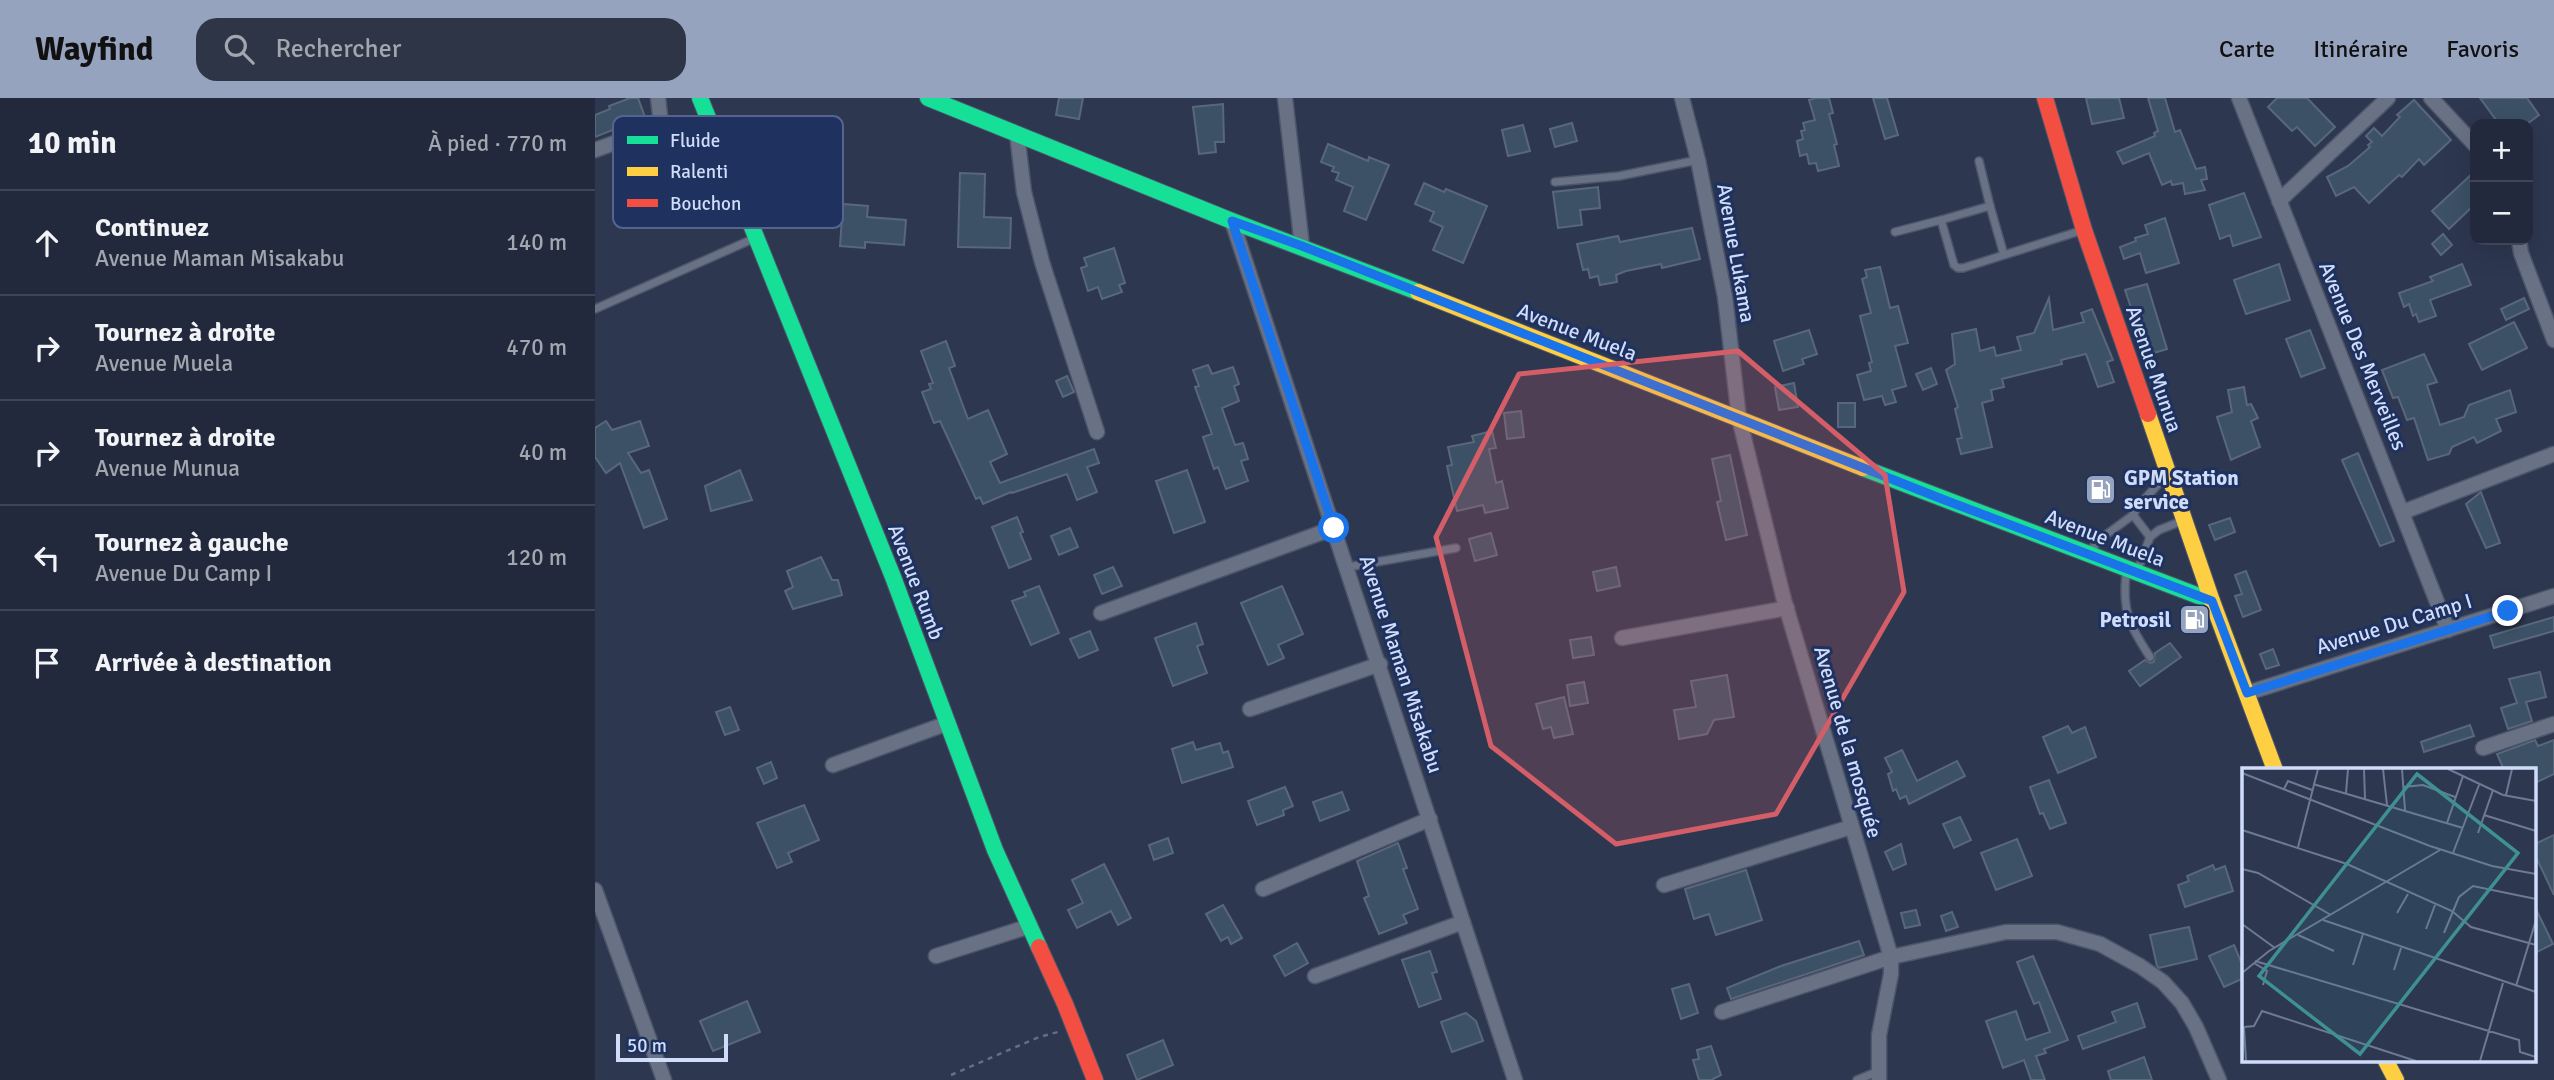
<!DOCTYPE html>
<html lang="fr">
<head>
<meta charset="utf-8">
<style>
	body { margin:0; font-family:Signika,sans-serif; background:#2e3547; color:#f1f3f6 }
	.controls { position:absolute; right:21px; top:21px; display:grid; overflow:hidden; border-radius:14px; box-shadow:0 7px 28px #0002 }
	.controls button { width:63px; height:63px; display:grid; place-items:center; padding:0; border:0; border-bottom:2px solid #3f4556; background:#22293c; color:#f1f3f6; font:35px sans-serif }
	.scale { position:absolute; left:21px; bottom:18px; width:112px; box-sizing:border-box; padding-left:7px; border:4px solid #cfddfa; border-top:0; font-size:19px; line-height:24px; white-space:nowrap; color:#cfddfa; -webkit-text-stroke:5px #1e315f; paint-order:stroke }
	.stop { position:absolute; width:21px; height:21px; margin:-16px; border:5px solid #1a73e8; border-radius:50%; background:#fff }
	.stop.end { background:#1a73e8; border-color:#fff; box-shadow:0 2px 7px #0008 }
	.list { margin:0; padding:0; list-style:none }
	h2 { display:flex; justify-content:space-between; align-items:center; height:91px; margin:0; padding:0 28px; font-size:30px }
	h2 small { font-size:23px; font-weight:400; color:#a2a6af }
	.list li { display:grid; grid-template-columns:46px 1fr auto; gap:21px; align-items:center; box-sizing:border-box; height:105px; padding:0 28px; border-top:2px solid #3f4556 }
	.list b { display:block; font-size:26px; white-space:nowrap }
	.list p { margin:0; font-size:23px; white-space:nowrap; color:#a2a6af }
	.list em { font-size:23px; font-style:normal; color:#a2a6af }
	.icon { flex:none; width:38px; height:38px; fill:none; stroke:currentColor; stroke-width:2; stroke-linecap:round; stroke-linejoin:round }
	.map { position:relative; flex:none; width:1959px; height:982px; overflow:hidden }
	header { display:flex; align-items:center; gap:42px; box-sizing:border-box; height:98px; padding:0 35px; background:#96a3be; color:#111 }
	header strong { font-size:33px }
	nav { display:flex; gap:38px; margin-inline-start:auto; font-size:24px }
	.search { width:490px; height:63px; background:#2e3547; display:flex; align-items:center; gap:18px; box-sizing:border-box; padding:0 24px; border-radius:21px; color:#a2a6af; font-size:26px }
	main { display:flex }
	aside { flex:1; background:#22293c }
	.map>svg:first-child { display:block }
</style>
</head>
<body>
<header>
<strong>Wayfind</strong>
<div class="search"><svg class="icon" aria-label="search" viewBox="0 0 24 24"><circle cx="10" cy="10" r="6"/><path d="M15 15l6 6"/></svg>Rechercher</div>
<nav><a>Carte</a><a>Itinéraire</a><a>Favoris</a></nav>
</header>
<main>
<aside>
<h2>10 min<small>À pied · 770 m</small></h2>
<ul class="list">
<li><svg class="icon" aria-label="ahead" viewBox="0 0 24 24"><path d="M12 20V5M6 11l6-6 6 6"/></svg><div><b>Continuez</b><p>Avenue Maman Misakabu</p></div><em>140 m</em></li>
<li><svg class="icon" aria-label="right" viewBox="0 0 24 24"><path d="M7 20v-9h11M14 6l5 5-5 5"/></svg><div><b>Tournez à droite</b><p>Avenue Muela</p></div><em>470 m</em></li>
<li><svg class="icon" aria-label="right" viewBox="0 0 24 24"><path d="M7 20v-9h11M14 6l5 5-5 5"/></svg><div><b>Tournez à droite</b><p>Avenue Munua</p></div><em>40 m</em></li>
<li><svg class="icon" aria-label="left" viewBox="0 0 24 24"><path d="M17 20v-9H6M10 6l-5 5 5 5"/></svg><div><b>Tournez à gauche</b><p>Avenue Du Camp I</p></div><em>120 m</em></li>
<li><svg class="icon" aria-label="arrive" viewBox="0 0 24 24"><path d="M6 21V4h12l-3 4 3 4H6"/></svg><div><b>Arrivée à destination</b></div></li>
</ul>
</aside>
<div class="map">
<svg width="1959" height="982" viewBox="0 0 1959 982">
	<rect width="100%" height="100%" fill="#2d3750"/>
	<!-- building -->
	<g fill="#3c5166" stroke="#59677b" stroke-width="2">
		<polygon points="35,0 43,0 50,19 0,39 0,17 15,11 14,8"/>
		<polygon points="464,0 488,0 484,21 461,17"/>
		<polygon points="1221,0 1234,0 1238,15 1234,16 1242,46 1239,47 1244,68 1223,73 1221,65 1214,66 1212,56 1205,58 1202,43 1208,41 1206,33 1210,32 1208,25 1220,22 1214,2"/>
		<polygon points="1278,0 1292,0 1303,37 1290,41"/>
		<polygon points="1491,0 1524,0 1529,20 1497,26"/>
		<polygon points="1553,0 1570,0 1580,34 1585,32 1601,71 1610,69 1612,81 1606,82 1610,92 1590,96 1588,85 1577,87 1576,83 1567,87 1554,55 1528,66 1522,54 1560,38 1559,35 1563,33"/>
		<polygon points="1682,0 1712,0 1740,29 1720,48 1702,29 1697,33 1673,9"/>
		<polygon points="1885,0 1932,0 1944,17 1932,26 1904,26"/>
		<polygon points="1819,2 1856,42 1829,67 1824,61 1807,79 1804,77 1774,105 1759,89 1741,98 1732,79 1753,68 1775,49 1773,47 1777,44 1771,38 1779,30 1787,38 1805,19 1802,17"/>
		<polygon points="628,6 629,44 620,44 621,54 604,56 598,9"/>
		<polygon points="977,25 982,43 960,49 955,31"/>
		<polygon points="928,27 935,53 913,58 907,32"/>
		<polygon points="733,46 773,63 774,59 794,67 771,122 749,113 758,89 741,82 744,75 737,73 739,69 726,64"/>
		<polygon points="1880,73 1880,106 1854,131 1837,113"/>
		<polygon points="365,75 390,76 389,119 416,120 415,150 363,149"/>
		<polygon points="829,85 849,94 851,91 892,108 868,165 838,152 848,129 835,123 839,114 820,106"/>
		<polygon points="1003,89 1005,110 985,112 987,127 963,130 958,94"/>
		<polygon points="1649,95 1666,139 1638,148 1635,137 1625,141 1614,107"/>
		<polygon points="248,106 273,108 272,119 311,122 309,147 270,144 270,150 245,148"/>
		<polygon points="1570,120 1584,165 1551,175 1545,155 1529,161 1525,149 1541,143 1540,140 1553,136 1550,127"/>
		<polygon points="1097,130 1105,161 1067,170 1066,166 1031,173 1021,177 1022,184 1005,187 1003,178 995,180 993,171 988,172 982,146 1023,138 1025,144"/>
		<polygon points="1848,136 1857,147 1846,157 1837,146"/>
		<polygon points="519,150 530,185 524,187 527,194 507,201 503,189 493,193 486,170 492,168 489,160"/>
		<polygon points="1684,166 1695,202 1651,216 1639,182"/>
		<polygon points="1867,166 1876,187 1835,202 1841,218 1824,224 1821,216 1818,218 1814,206 1809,209 1804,195 1838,183 1835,179"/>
		<polygon points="1285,169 1295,210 1303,208 1313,245 1300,248 1311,288 1297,292 1301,304 1290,307 1287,298 1269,302 1262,277 1276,273 1274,265 1277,264 1265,218 1276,215 1267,181 1272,179 1270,172"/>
		<polygon points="1552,186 1572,251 1552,257 1530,192"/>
		<polygon points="1454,200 1458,232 1489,224 1486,215 1497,211 1518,262 1512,264 1519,284 1503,289 1491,256 1466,262 1467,266 1407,281 1409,289 1396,292 1398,302 1387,305 1397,349 1366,356 1362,341 1367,340 1360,311 1363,309 1351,272 1360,266 1357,236 1381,231 1385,253 1399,249 1401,258 1426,252 1422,239 1439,235"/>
		<polygon points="1929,200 1934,211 1911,222 1906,211"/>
		<polygon points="1919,224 1932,250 1887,272 1874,246"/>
		<polygon points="1214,232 1222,256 1207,261 1209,266 1188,273 1179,243"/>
		<polygon points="1715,232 1730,270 1706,279 1691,241"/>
		<polygon points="351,243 360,268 354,270 373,321 393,312 412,356 395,364 405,385 499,351 504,365 492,369 502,394 482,402 472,376 417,395 416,394 388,406 385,399 381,401 345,323 339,325 327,294 336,291 334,286 338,285 326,253"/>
		<polygon points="1829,256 1842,284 1832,287 1845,327 1869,319 1874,307 1915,292 1921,314 1901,321 1906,333 1882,345 1879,339 1857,349 1854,356 1833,362 1819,320 1812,322 1803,299 1798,300 1787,272"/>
		<polygon points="613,267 617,276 638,269 644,286 639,288 644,303 627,310 640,347 648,345 653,361 646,363 653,383 631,391 623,369 619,371 608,339 617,336 600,289 604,288 598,272"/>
		<polygon points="1336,270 1342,286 1328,292 1321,276"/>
		<polygon points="472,278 479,294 468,299 461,283"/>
		<polygon points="1199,285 1203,309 1184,312 1180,289"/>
		<polygon points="1649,289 1652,307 1656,306 1663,320 1656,323 1665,349 1636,362 1622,319 1637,314 1633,292"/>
		<rect x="1243" y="305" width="17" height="24"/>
		<polygon points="926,313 929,339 912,341 909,315"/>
		<polygon points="11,323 17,332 45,323 54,348 33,355 46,375 54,372 72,421 49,430 25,365 11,375 0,359 0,330"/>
		<polygon points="897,333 901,350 894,351 901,385 907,383 913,410 890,415 888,407 862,413 852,368 857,367 853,349 879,344 877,338"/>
		<polygon points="1763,355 1799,443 1785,448 1747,362"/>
		<polygon points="1135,357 1152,437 1131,442 1122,404 1126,403 1117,361"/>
		<polygon points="145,372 157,402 116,413 110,388"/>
		<polygon points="592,372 610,424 579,435 561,383"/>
		<polygon points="1886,394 1905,445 1891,450 1871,406"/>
		<polygon points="422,419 428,434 425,435 436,461 414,470 397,429"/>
		<polygon points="1635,420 1640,434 1620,442 1614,427"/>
		<polygon points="475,430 483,449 464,457 456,438"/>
		<polygon points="896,435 902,457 880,463 874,441"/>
		<polygon points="226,459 237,482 243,482 247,497 198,511 190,493 198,489 192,473"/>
		<polygon points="518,469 527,488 507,496 499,477"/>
		<polygon points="1021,469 1025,488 1002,493 998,474"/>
		<polygon points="1651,473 1666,512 1648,519 1640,498 1647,496 1640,477"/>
		<polygon points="444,488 464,535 436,547 417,503 431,498 429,494"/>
		<polygon points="687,488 708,536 683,547 689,560 673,567 646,505"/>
		<polygon points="1959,519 1959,533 1899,550 1895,538"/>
		<polygon points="601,525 608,546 602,548 612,575 578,588 560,540"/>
		<polygon points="495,533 503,552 484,560 475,541"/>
		<polygon points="996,539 999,557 978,560 975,542"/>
		<polygon points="1575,545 1586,559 1545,588 1534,573 1550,562 1555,565 1559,564 1560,555"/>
		<polygon points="1678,551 1684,567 1671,571 1665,556"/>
		<polygon points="1945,574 1951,599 1931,604 1937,623 1913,631 1906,610 1922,605 1914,581"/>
		<polygon points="1132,577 1139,619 1119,622 1112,636 1084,641 1079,612 1101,609 1096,583"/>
		<polygon points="989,584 993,605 975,608 972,587"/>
		<polygon points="969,599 978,636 959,640 956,629 948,631 941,606"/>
		<polygon points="135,609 144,632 130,637 121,614"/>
		<polygon points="1875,627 1879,638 1829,654 1826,644"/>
		<polygon points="1473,628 1477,635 1490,629 1501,659 1463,675 1448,639"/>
		<polygon points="1940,642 1943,648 1959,642 1959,676 1940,685 1940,672 1909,672 1902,656"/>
		<polygon points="598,644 601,652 625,645 628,655 633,653 638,669 587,685 577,651"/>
		<polygon points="1307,652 1322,683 1362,663 1370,678 1314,706 1311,698 1305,701 1301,691 1298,693 1293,676 1297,674 1290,660"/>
		<polygon points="176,664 182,680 169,686 162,670"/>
		<polygon points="1454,682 1471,725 1455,731 1448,715 1445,716 1435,689"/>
		<polygon points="690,689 698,708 688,712 689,717 662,727 653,703"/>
		<polygon points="747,694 754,712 725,723 718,704"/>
		<polygon points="209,707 224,742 193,755 197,764 182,770 162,725"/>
		<polygon points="1365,719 1376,742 1359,750 1348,726"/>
		<polygon points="1959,737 1959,797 1940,757 1940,746"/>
		<polygon points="573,740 578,755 559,762 554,747"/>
		<polygon points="1422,741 1437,778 1401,792 1386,755"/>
		<polygon points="803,745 812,770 808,771 823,811 808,817 812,825 784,836 769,800 774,798 762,763"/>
		<polygon points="1306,746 1311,766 1298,772 1290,754"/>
		<polygon points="509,766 536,820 523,827 516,813 482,830 473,812 488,805 477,782"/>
		<polygon points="1618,767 1620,772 1630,768 1638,793 1590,809 1583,787 1594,783 1592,778"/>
		<polygon points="1151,772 1167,822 1121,837 1114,816 1099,821 1090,791"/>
		<polygon points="628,807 647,840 636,846 633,839 626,843 611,816"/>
		<polygon points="1940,809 1958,846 1940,855"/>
		<polygon points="1321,812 1325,827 1310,830 1306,815"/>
		<polygon points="1357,814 1363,829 1351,833 1346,818"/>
		<polygon points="1594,829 1602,861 1564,870 1562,868 1555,837"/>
		<polygon points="1264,843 1269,857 1136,901 1132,890 1186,868"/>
		<polygon points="702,845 713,865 690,878 679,858"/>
		<polygon points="1639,847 1649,871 1649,880 1629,889 1614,858"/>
		<polygon points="835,853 842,874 837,875 846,901 824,909 807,862"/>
		<polygon points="1438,858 1473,942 1449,951 1451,955 1441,958 1450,982 1436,982 1429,962 1408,970 1391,923 1421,913 1431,942 1455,934 1444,904 1439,906 1422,864"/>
		<polygon points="1094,886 1103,915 1086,921 1077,891"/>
		<polygon points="152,903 165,934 118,953 105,923"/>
		<polygon points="1542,905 1550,929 1488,951 1483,938 1521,924 1517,914"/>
		<polygon points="871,915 881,923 888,943 857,954 846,924"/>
		<polygon points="568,942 578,967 542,982 532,957"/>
		<polygon points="1116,948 1126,977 1116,982 1104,982 1098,962 1104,961 1102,952"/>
		<polygon points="1549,959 1557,982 1516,982 1513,973"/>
	</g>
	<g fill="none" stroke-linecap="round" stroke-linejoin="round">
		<defs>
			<g id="lane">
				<polyline points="1384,63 1395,108"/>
				<polyline points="960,84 1024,78 1103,62"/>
				<polyline points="1300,134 1346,122"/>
				<polyline points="1409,157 1395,108 1346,122 1359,167 1363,170 1368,170 1488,132"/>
				<polyline points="0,211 160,140"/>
				<polyline points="1570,379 1543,408 1538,417 1555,439 1564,432 1587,423"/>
				<polyline points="1494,453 1512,436 1538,417"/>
				<polyline points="753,469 861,450"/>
				<polyline points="1543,471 1555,439"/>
				<path d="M1531,475c-4,38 3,52 24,84"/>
				<polyline points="1262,982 1284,973"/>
			</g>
			<g id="street">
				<polyline points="690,0 707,148"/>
				<polyline points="1087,0 1103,62 1130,199 1144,320 1189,502 1296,859 1296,876 1284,937 1284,982"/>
				<polyline points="1644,0 1853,532"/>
				<polyline points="1836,0 1880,47"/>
				<polyline points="422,36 429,94 447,164 502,334"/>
				<polyline points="0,52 61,30 65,17 63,0"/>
				<polyline points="1684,103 1793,0"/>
				<polyline points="637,123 920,982"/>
				<polyline points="1924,142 1926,155 1959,242"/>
				<polyline points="1808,414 1959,356"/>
				<polyline points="506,515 739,430"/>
				<polyline points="1027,540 1192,510"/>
				<polyline points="1652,595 1959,498"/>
				<polyline points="655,611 785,566"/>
				<polyline points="1888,650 1959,626"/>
				<polyline points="238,667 353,625"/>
				<polyline points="1069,787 1256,729"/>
				<polyline points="668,791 835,721"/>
				<polyline points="0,792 69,982"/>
				<polyline points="341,858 435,828"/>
				<polyline points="720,878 868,824"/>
				<polyline points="1127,914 1296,859 1411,834 1462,834 1505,846 1545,868 1568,884 1587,905 1601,929 1624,982"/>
			</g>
			<g id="fast">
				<polyline points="105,0 298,479 400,752 444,849"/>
				<polyline points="333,0 637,123 823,194"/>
				<polyline points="1268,370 1617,503"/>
			</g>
			<g id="slow">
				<polyline points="823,194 1268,370"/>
				<polyline points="1553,316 1617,503 1680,672"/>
				<polyline points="1791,963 1801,982"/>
			</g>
			<g id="jam">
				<polyline points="1450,0 1489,132 1553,316"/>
				<polyline points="444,849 470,906 500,982"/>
			</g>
		</defs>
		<!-- lane casing -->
		<use href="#lane" stroke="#4c556b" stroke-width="10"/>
		<!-- street casing -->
		<use href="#street" stroke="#4c556b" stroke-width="17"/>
		<!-- fast casing -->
		<use href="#fast" stroke="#4c556b" stroke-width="18"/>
		<!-- slow casing -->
		<use href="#slow" stroke="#4c556b" stroke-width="18"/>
		<!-- jam casing -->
		<use href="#jam" stroke="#4c556b" stroke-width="18"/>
		<!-- path -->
		<polyline stroke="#666e80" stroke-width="2.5" stroke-dasharray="5 5" stroke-linecap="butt" points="356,977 444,939 463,934"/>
		<!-- lane -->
		<use href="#lane" stroke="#697285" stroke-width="7"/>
		<!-- street -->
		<use href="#street" stroke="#697285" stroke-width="14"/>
		<!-- fast -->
		<use href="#fast" stroke="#16e098" stroke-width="16"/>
		<!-- slow -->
		<use href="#slow" stroke="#ffcf43" stroke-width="16"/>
		<!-- jam -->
		<use href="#jam" stroke="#f24e42" stroke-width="16"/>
	</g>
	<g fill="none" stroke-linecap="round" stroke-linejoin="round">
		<!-- route -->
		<polyline stroke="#1a73e8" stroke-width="9" points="739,430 637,123 707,148 1347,401 1617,503 1652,595 1913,513"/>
	</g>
	<!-- marked area -->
	<path fill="#d45e67" fill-opacity="0.2" stroke="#d45e67" stroke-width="5" stroke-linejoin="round" d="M1143,253l147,124 19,117 -128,222 -160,30 -125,-98 -55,-209 83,-163z"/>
	<!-- icons -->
	<defs>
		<symbol id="fuel-square" viewBox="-11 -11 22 22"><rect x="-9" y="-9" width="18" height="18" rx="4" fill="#96a3be" stroke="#1e315f"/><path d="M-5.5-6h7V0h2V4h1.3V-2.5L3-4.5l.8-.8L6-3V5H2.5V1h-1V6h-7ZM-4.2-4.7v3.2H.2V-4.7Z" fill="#fff"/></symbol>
	</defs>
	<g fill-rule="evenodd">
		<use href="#fuel-square" x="1488" y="374" width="35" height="35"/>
		<use href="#fuel-square" x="1582" y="504" width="35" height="35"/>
	</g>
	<g text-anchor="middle" stroke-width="6" stroke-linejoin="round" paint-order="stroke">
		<!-- street labels -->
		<g font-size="21" fill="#cfddfa" stroke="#1e315f">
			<text transform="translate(1141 155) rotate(80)" y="7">Avenue Lukama</text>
			<text transform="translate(982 234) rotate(21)" y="7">Avenue Muela</text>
			<text transform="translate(1768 258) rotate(68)" y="7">Avenue Des Merveilles</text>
			<text transform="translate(1559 271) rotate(71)" y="7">Avenue Munua</text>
			<text transform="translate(1510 440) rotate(21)" y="7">Avenue Muela</text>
			<text transform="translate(321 484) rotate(69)" y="7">Avenue Rumb</text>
			<text transform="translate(1799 526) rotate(-17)" y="7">Avenue Du Camp I</text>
			<text transform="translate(806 566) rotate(72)" y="7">Avenue Maman Misakabu</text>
			<text transform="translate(1253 644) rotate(74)" y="7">Avenue de la mosquée</text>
		</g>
		<!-- poi labels -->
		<g font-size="21" font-weight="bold" fill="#cfddfa" stroke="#1e315f" text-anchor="start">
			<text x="1529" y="387">GPM Station<tspan x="1529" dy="24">service</tspan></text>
			<text x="1576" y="529" text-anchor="end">Petrosil</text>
		</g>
	</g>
	<!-- overview -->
	<g transform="translate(1647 670)">
		<rect width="294" height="294" fill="#2d3750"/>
		<path fill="none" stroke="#6e7994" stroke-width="2" d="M122,1l1,30M141,1l4,36M160,1l3,41M206,1l55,26 33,6M0,5l188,73 62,20 44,8M71,16l150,44M161,19l20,-2 32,12M42,21l4,-8 24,9M104,25l2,-24M264,27l6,-26M242,47l52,16M205,55l16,-47M0,62l105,34 105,47 19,16 65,18M236,65l15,-43M56,79l20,-78M211,85l26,-68M0,101l16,4 73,42M155,145l11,-19M81,152l213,72M0,156l33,24M184,161l9,-24M202,165l15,-36 14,-11 63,13M56,167l36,16M13,193l264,79 1,12 16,5M12,195l13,8 -4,14M111,197l10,-31M152,202l7,-22M0,205l27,-22 171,-101M274,218l20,-66M2,259l10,-1 8,-15 154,50M2,259l2,34M238,293l23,-78"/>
		<path fill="#3f9091" fill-opacity="0.15" stroke="#3f9091" stroke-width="3.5" d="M175,6l101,79 -158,201 -101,-78z"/>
		<rect width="294" height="294" fill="none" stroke="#cfddfa" stroke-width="3.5"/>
	</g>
	<!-- legend -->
	<rect x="18" y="18" width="230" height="112" rx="10" fill="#1e315f" stroke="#53658e" stroke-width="2"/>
	<rect x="32" y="38" width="31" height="8" fill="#16e098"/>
	<rect x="32" y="69" width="31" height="9" fill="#ffcf43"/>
	<rect x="32" y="101" width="31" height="8" fill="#f24e42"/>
	<g font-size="19" fill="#cfddfa">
		<text x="75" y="49">Fluide</text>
		<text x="75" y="80">Ralenti</text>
		<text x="75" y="112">Bouchon</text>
	</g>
</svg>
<div class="controls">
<button>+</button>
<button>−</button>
</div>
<div class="scale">50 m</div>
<div class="stop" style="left:739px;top:430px"></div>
<div class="stop end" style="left:1913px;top:513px"></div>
</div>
</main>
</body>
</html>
